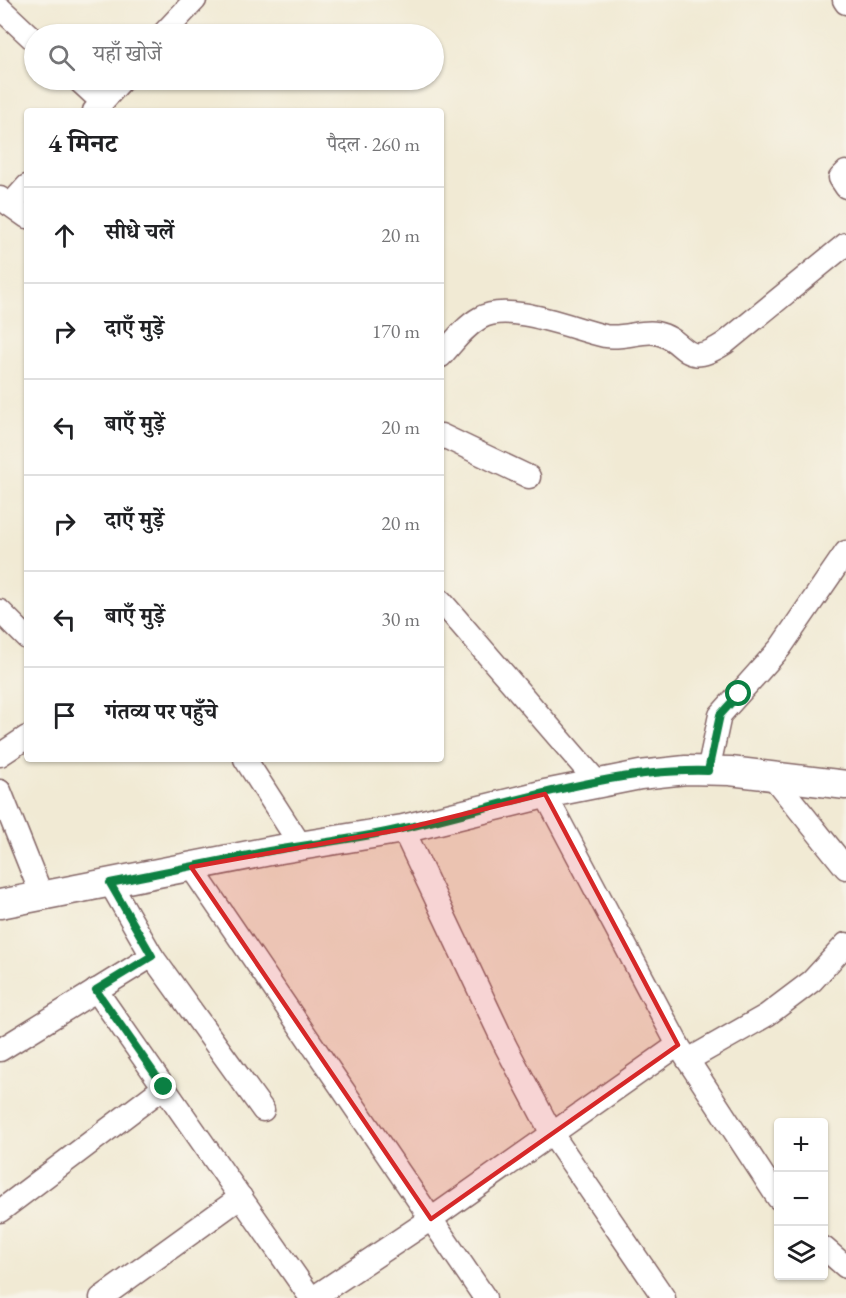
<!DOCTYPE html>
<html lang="hi">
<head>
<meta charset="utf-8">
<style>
	body { margin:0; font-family:"EB Garamond","Noto Serif Devanagari",serif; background:#f2f2f2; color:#202124 }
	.controls { position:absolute; right:18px; bottom:18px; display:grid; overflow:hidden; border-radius:6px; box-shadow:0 2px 4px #0004 }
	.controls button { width:54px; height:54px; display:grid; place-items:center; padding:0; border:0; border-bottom:2px solid #e0e0e0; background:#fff; color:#202124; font:30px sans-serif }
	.stop { position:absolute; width:18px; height:18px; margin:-14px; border:4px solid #0b8043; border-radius:50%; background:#fff }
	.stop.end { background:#0b8043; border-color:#fff; box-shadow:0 2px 6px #0008 }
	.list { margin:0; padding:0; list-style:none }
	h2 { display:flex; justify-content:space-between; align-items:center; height:78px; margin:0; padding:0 24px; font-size:26px }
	h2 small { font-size:20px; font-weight:400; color:#757577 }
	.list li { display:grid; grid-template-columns:39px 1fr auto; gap:18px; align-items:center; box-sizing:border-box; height:96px; padding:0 24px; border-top:2px solid #e0e0e0 }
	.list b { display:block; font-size:22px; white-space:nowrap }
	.list em { font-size:20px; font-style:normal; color:#757577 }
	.icon { flex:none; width:33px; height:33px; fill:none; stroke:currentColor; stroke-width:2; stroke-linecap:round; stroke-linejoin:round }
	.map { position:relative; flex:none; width:846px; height:1298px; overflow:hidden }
	.search { position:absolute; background:#fff; box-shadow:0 2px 4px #0004; left:24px; top:24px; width:420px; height:66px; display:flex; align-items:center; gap:15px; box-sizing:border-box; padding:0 21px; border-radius:33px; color:#757577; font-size:22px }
	.panel { position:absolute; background:#fff; box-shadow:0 2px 4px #0004; left:24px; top:108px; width:420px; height:654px; border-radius:6px }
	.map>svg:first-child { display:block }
</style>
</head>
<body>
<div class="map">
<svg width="846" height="1298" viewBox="0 0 846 1298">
	<rect width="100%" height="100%" fill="#f7f3e8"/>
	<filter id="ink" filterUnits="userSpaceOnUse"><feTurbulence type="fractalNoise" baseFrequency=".0167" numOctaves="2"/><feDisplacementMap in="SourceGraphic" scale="12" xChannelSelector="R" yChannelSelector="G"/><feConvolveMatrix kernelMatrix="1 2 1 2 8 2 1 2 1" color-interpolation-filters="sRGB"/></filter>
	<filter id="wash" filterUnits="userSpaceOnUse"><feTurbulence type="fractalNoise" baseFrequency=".008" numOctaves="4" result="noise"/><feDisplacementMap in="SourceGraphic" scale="24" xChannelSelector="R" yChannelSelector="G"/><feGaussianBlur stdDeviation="1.35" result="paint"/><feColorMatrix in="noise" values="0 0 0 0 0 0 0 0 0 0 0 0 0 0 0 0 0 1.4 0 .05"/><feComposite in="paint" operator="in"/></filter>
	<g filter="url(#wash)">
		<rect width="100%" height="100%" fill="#f1ead4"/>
	</g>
	<g filter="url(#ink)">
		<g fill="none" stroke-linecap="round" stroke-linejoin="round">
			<defs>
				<g id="minor">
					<polyline points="844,0 846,3"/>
					<polyline points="0,8 34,40"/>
					<polyline points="163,34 195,0"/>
					<polyline points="78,80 102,102"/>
					<polyline points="94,111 122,80"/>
					<polyline points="846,172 840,178 846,187"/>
					<polyline points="0,198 27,217"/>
					<polyline points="10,205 27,186"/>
					<path d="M441,356c12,-13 23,-29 39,-38 29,-17 93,11 125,18 19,3 37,-6 51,-3 33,7 26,38 69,10l121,-99"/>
					<polyline points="441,435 529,477"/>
					<polyline points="441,601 597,782"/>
					<polyline points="0,611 27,638"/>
					<polyline points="0,755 27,737"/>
					<polyline points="245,759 301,846"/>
					<polyline points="708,771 720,715 780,648 846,552"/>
					<polyline points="772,776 846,868"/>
					<polyline points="0,791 42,896"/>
					<polyline points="545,794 678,1045 778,1198"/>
					<polyline points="403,829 506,1047 552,1134 664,1298"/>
					<polyline points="191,867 485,1298"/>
					<polyline points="110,883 152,956 263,1110"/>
					<polyline points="96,990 311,1298"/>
					<polyline points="0,1050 152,956"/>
					<polyline points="688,1060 767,1015 812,981 846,944"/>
					<polyline points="0,1211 164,1087"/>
					<polyline points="824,1248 846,1267"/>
					<polyline points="101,1298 241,1197"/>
					<polyline points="313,1298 431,1219 678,1045"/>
				</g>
				<polyline id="tertiary" points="0,904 275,850 403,829 545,794 640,775 686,770 730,771 846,785"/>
			</defs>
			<!-- minor casing -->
			<use href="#minor" stroke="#846666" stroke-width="25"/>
			<!-- tertiary casing -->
			<use href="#tertiary" stroke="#846666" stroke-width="31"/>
			<!-- minor -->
			<use href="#minor" stroke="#fff" stroke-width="22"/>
			<!-- tertiary -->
			<use href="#tertiary" stroke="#fff" stroke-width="28"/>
		</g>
	</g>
	<g fill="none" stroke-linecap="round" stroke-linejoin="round" filter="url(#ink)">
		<!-- route -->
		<path stroke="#0b8043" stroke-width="8" d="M164,1087l-68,-97 56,-34 -42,-73c55,-11 110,-23 165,-33 44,-7 88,-12 130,-22 96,-22 205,-60 303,-57l12,-56 19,-21"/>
	</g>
	<!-- marked area -->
	<path fill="#d62828" fill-opacity="0.2" stroke="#d62828" stroke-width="4.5" stroke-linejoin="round" d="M545,794l133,251 -247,174 -240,-352 212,-38z"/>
</svg>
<div class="controls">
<button>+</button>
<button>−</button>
<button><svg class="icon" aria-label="layers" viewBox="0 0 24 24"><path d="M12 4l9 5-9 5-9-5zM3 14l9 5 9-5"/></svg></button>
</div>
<div class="stop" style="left:739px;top:694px"></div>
<div class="stop end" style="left:164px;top:1087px"></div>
<div class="search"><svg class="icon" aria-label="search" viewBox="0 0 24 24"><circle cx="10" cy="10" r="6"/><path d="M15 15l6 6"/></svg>यहाँ खोजें</div>
<section class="panel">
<h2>4 मिनट<small>पैदल · 260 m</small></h2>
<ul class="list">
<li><svg class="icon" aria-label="ahead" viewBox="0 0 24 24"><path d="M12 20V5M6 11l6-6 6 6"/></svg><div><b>सीधे चलें</b></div><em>20 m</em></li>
<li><svg class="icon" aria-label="right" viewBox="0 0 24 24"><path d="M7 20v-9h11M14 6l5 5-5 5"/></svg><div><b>दाएँ मुड़ें</b></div><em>170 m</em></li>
<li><svg class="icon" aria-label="left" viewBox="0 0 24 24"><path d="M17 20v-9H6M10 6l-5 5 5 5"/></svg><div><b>बाएँ मुड़ें</b></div><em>20 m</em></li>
<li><svg class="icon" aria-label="right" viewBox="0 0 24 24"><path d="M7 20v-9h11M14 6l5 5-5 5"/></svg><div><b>दाएँ मुड़ें</b></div><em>20 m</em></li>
<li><svg class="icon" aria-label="left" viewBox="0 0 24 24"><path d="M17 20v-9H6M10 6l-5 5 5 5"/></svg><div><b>बाएँ मुड़ें</b></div><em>30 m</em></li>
<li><svg class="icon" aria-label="arrive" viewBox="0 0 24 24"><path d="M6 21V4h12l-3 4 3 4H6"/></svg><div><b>गंतव्य पर पहुँचे</b></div></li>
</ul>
</section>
</div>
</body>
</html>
